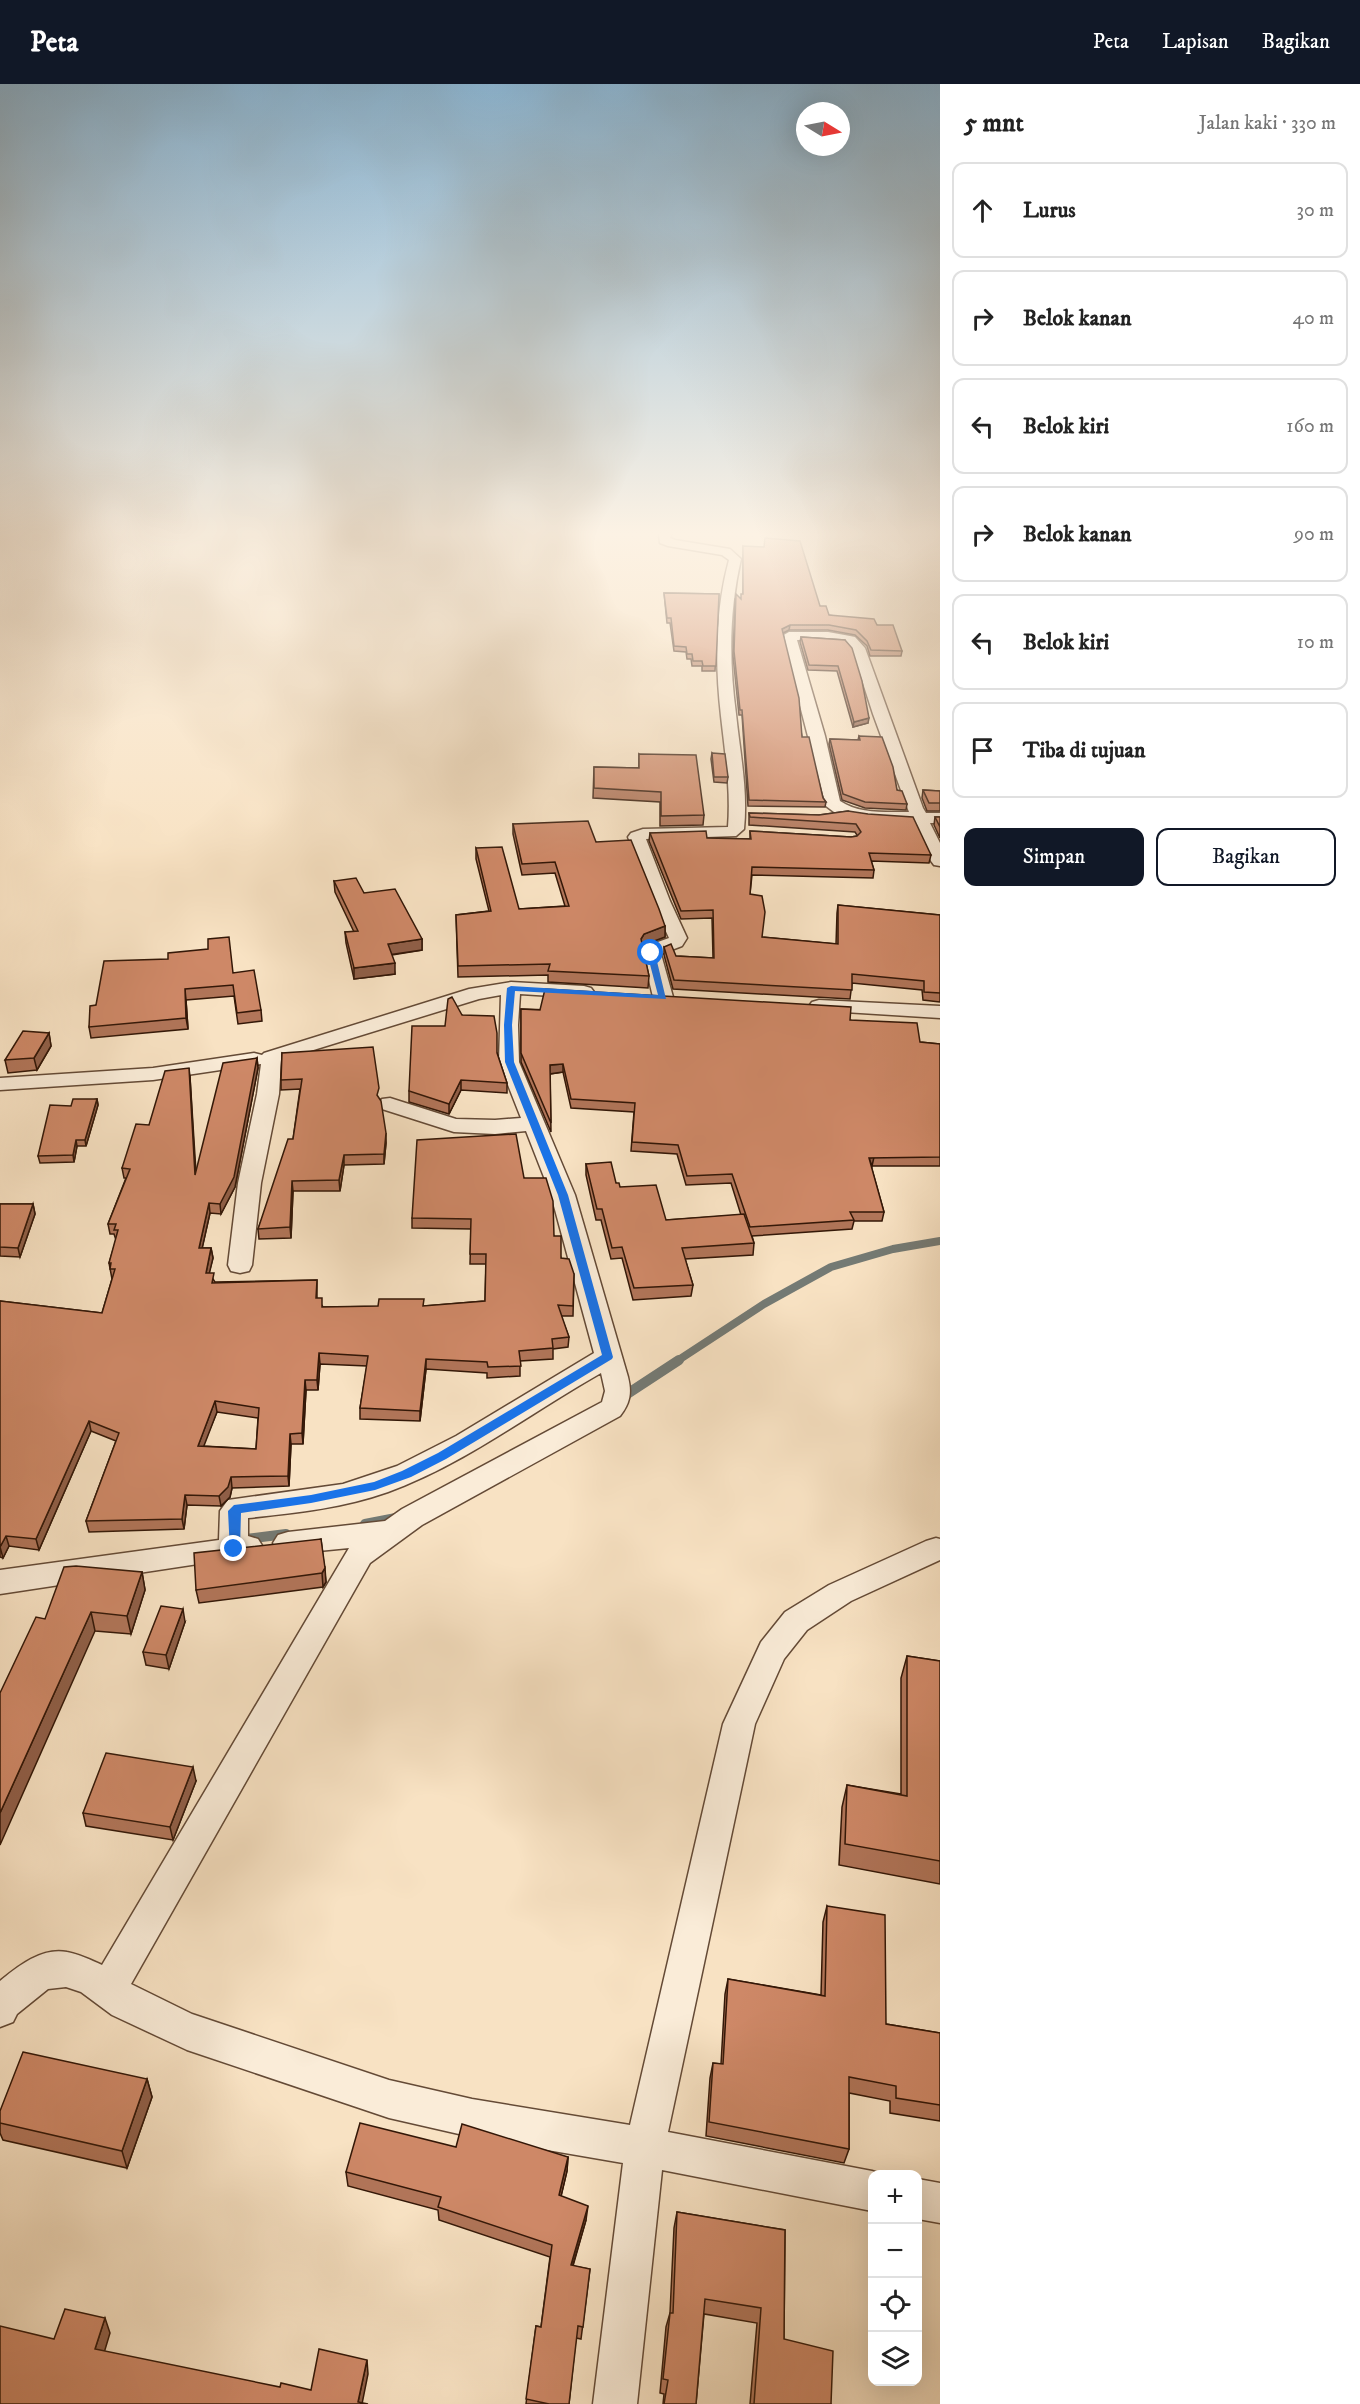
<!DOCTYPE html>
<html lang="id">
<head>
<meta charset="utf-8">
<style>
	body { margin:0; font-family:"IM FELL DW Pica",serif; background:#f2f2f2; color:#222 }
	.controls { position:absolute; right:18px; bottom:18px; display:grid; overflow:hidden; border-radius:12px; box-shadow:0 6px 24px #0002 }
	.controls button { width:54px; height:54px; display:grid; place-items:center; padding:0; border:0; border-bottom:2px solid #e0e0e0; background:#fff; color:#222; font:30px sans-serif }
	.compass { position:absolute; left:796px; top:18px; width:54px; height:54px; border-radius:50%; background:#fff; box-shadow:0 6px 24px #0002; rotate:100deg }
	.stop { position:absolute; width:18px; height:18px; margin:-14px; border:4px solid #1a73e8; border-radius:50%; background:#fff }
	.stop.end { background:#1a73e8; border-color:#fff; box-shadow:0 2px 6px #0008 }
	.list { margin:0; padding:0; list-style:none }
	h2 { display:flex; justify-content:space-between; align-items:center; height:78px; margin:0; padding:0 24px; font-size:26px }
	h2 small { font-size:20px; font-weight:400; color:#767676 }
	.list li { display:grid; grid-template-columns:39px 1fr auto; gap:18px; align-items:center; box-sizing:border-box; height:96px; margin:0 12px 12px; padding:0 12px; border:2px solid #e0e0e0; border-radius:12px }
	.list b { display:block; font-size:22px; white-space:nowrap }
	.list em { font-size:20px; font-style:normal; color:#767676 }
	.actions { display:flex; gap:12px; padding:18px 24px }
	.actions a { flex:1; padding:14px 0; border:2px solid #111827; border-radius:12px; text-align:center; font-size:21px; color:#111827 }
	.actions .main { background:#111827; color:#fff }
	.icon { flex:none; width:33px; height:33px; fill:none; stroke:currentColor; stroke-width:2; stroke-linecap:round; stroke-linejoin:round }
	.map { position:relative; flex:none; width:940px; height:2320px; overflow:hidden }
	header { display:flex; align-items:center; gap:36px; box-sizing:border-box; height:84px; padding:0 30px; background:#111827; color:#fff }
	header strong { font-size:28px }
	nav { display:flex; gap:33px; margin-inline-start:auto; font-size:21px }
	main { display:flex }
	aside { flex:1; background:#fff }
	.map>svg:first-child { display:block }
</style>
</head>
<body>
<header>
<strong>Peta</strong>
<nav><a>Peta</a><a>Lapisan</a><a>Bagikan</a></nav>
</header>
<main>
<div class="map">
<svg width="940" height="2320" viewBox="0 0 940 2320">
	<rect width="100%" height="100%" fill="#f8e2c3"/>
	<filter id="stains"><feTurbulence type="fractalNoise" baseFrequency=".00333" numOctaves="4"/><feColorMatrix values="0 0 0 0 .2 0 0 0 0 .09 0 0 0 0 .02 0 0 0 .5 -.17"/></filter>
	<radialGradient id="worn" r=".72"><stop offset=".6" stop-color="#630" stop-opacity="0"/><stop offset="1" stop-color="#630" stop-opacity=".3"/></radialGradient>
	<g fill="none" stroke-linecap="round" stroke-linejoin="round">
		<!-- stream-far1 -->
		<polyline stroke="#747a74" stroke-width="8" points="677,1277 764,1220 831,1183 893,1165 940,1157"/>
		<!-- stream -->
		<g stroke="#747a74" stroke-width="10">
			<polyline points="621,1314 679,1276"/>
			<polyline points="365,1440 396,1434"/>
			<polyline points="246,1455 286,1450"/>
		</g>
		<defs>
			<g id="minor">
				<path d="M659,450h12l-1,4 5,2 55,9 11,10c-12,52 -12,103 -5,155 4,39 12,76 8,115l-8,7 -90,3 24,62 17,37 -5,8 -21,8 12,43 -3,4h-14l-3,-4 -11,-46 2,-4 25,-9 -17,-37 -24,-64 3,-4 12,-4 85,-2c3,-38 -3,-74 -7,-111 -6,-53 -6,-104 8,-156l-7,-5 -54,-9 -8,-3z"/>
				<path d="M789,548h39l22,4 5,1 10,11 58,160 3,5h14v10h-10l10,20v23l-6,-1 -3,-4 -18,-38 -61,-6 -18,-5 -8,-6 -44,-170zM797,556h31l18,3 7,9 20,62 36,98c-23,0 -50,2 -69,-11l-15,-65z"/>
				<path d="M511,898l73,4 7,2 3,4 -3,4 -7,2 -64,-4 -2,31 1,37 56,133 53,182c4,16 2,26 -8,39l-198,109 -52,38 -239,421 61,30 197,66 83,19 158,26 93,-401 38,-82 24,-30 44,-27 97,-44 10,-3 4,1v21l-89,41 -44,29 -23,29 -29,65 -87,408 204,39 9,3h-9v37l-210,-41 -25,234h-44l30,-241 -151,-26 -83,-19 -202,-68 -75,-35 -31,-23 -15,-5 -18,2 -31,25 -4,8 -13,5v-46c18,-15 42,-34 67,-29 12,2 24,8 35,13l247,-417 -61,6 -10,-3 -5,-8 5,-8 10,-3 97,-11 17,-12 200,-107 3,-11 -4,-18c-71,40 -136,91 -213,119 -45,16 -92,21 -140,26v18l10,3 5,8 -5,8 -258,39v-24l219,-30 1,-29 8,-11 115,-16 54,-18 59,-30 138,-83 -43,-158 -25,-64 -31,3 -41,-2 -72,-23 -3,-5 3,-5 8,-1 66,21 39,1 26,-2 -22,-56 2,-67 -22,4 -198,61 -2,34 -18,89 -9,82 -3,6 -9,2 -9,-2 -3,-6 10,-82 19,-89 4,-30 -108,16 -153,10v-12l153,-10 101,-15 8,2 2,-2 205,-64z"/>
				<polygon points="819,916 940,922 940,934 812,926 809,922 812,918"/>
				<polygon points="918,2095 940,2099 940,2139 918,2135"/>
			</g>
		</defs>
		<!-- minor casing -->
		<use href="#minor" stroke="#644a36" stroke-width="3"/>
		<!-- minor -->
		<use href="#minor" fill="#faecd8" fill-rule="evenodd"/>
	</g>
	<!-- wall -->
	<g fill="#b17559" stroke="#331707" stroke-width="1.5" fill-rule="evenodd">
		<polygon points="743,462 820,522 829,531 877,541 902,567 901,572 870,572 867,562 855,551 828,546 789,546 783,549 802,653 823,714 826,718 825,723 748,722 742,631 739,631 733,572 735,515 741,515 743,510"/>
		<polygon points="664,509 719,510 715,587 702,587 702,582 692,582 691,575 687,575 686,568 674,567 670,539 667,539"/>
		<polygon points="801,553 845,556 868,639 853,643 837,587 808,586 800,558"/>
		<polygon points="859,652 907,720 906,726 865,724 842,716 829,660 830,655 858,656"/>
		<polygon points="712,669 728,693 727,699 714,698 711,675"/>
		<polygon points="639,670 704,731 703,741 660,742 660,718 593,714 594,683 639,684"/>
		<polygon points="923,706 940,707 940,727 927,727 922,714"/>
		<polygon points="848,727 931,771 929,779 871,777 874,786 873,794 752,791 750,810 762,853 836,860 837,829 838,821 940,831 940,918 923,916 922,906 852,899 850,915 673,905 664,871 664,863 676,872 713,874 712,834 681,835 649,757 650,749 707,754 750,755 750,747 851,753 857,752 857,751 855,748 749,741 749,729 819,731"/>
		<polygon points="935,733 940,733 940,754 934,741"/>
		<polygon points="513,740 596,758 665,842 665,853 643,861 642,862 649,892 648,904 548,898 548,891 458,893 456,831 489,827 476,775 476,764 519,825 565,822 555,789 522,791 513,750"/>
		<polygon points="334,797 364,809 422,855 422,866 392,871 395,890 354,895 346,859 345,848 354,848 335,808"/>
		<polygon points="233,889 261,926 262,937 238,940 234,912 186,916 188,945 91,954 89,943 96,921"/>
		<polygon points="521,925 850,936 920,958 940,960 940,1082 871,1082 884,1128 882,1137 854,1137 852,1145 752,1152 754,1159 753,1171 685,1175 693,1201 691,1212 633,1216 622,1174 611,1175 601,1136 596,1136 586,1091 586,1080 616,1099 620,1103 666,1136 741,1131 731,1099 686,1101 677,1070 631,1067 634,1028 571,1024 563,988 550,990 551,1048 521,978"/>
		<polygon points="462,931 497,969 507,999 507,1009 461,1006 449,1030 409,1018 409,1007 445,942"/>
		<polygon points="49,949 51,962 37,986 8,989 5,976"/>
		<polygon points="282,969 380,1015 386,1059 384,1080 344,1081 340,1107 293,1107 291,1154 259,1155 258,1145 293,1055 300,1005 281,1006 281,996"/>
		<path d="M257,974l1,10 -23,119 -14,27 -11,-1 -8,35h9l2,10 -4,15 6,9 102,-2v18l6,9 101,-1 61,-5 1,-37h-16l1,-35 -59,-1v-10l112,-40 30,58 7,22 13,16 -1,42h-12l8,21 -1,10 -15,2v10l-33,2v15l-33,2v-5l-61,-4 -6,52 -60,-2v-11l7,-42 -47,-2 -2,26h-12l-3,54h-12l-2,42 -57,2 -2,9 -9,9 -34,-1 -3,24 -95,3 -3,-11 30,-80 -25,-10 -52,119 -30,-4 -6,12 -3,-1v-256l102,12 10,-34 -3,-16 7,-23 -2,-6h-4l-2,-10 18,-46h-2l-2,-10 27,-43 41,-48 6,95zM217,1328l41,6 -2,31 -53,-3z"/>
		<polygon points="97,1015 98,1021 86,1062 77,1062 74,1078 40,1079 38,1072 71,1022"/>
		<polygon points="0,1120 33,1120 35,1130 20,1173 0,1172"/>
		<polygon points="321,1455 326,1498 323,1503 199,1519 196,1506"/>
		<polygon points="142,1488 145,1506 131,1550 95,1547 45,1535"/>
		<polygon points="185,1538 169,1585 146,1581 143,1568"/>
		<polygon points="907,1572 940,1577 940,1800 839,1781 842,1723 847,1701 901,1710 901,1594"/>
		<polygon points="196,1697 173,1756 86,1742 83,1729"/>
		<polygon points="827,1822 886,1940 940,1949 940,2037 890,2029 890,2017 849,2009 849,2065 844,2079 706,2052 710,1994 713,1979 721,1980 725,1910 728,1895 821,1911 823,1838"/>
		<polygon points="147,1995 152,2013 127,2084 3,2056 0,2049 0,2027"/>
		<polygon points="456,2063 568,2073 567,2087 561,2112 586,2136 573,2182 590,2185 581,2255 576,2254 569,2320 526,2320 536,2242 541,2243 550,2173 439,2136 438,2126 348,2102 346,2088"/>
		<polygon points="677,2128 785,2146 784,2255 831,2320 750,2320 757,2239 704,2230 696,2320 663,2320 664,2310 660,2309 666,2243 670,2229 674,2144"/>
	</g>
	<!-- shaded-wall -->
	<g fill="#905f48" stroke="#331707" stroke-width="1.5">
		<polygon points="790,541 789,546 781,550 782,545"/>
		<polygon points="869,634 868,639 853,643 854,638"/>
		<polygon points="665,842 665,853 643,861 640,866 641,855 644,850"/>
		<polygon points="422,855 422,866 388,871 388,860"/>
		<polygon points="395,879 395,890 354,895 354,884"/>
		<polygon points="185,905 186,916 188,945 186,934"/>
		<polygon points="49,949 51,962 37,986 34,974"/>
		<polygon points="257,974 258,984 235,1103 221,1130 220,1120"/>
		<polygon points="563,980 563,988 549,990 550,981"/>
		<polygon points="189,984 190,993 196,1101 195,1091"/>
		<polygon points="461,996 461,1006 449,1030 449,1020"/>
		<polygon points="97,1015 98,1021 86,1062 85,1056"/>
		<polygon points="386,1049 386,1059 384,1080 384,1070"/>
		<polygon points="76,1056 77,1062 74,1078 73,1071"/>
		<polygon points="344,1071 344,1081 340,1107 339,1096"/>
		<polygon points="874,1073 872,1082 869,1074"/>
		<polygon points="292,1097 293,1107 291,1154 290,1143"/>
		<polygon points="209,1119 210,1129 200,1174 199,1164"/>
		<polygon points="33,1120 35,1130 20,1173 18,1164"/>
		<polygon points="211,1164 213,1174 207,1199 206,1189"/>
		<polygon points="319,1269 320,1280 318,1306 317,1296"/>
		<polygon points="426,1275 426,1285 420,1337 420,1327"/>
		<polygon points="305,1296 306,1306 303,1360 302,1349"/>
		<polygon points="215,1317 217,1328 200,1372 198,1362"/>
		<polygon points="89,1337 91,1347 39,1466 36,1455"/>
		<polygon points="290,1350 291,1360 289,1402 288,1392"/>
		<polygon points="231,1393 232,1404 230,1413 221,1422 219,1412"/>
		<polygon points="185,1411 187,1421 184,1445 182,1435"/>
		<polygon points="6,1452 9,1462 3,1474 0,1463"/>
		<polygon points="325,1484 326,1498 323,1503 322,1489"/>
		<polygon points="142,1488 145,1506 131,1550 127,1532"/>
		<polygon points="183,1525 185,1538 169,1585 166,1571"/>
		<polygon points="91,1528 95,1547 0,1761 0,1729"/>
		<polygon points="193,1683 196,1697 173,1756 170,1743"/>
		<polygon points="147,1995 152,2013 127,2084 122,2067"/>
		<polygon points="568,2073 567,2087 558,2125 559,2111"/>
		<polygon points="588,2122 586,2136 569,2194 571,2181"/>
		<polygon points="105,2234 110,2249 101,2279 95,2265"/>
		<polygon points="367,2276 368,2290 362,2320 358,2318"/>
	</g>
	<!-- building -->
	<g fill="#ce8867" stroke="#331707" stroke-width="1.5" fill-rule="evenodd">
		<polygon points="765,454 800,457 820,522 826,522 829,531 874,535 877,541 893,541 902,567 871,566 867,557 856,546 829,541 790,541 782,545 799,614 802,653 809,653 823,714 826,718 749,716 742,626 740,626 734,567 736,510 741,515 741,510 743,510 743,462 764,463"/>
		<polygon points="664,509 719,510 716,582 703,582 702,577 693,577 692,570 687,570 686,563 674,562 671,534 667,534"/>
		<polygon points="801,553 845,556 852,564 862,597 869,634 854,638 838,582 809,581"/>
		<polygon points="859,652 882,653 893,683 897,706 902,707 907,720 865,718 843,710 830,655 860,656"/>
		<polygon points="712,669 725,670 728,693 714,693"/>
		<polygon points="639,670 696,671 704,731 661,732 661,708 594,704 594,683 639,684"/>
		<polygon points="923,706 940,707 940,719 929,719"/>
		<polygon points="848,727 868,730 913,733 931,771 869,769 874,786 752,783 750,810 762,812 765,828 762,853 838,860 838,821 940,831 940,909 924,908 924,897 852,890 852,906 674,896 664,863 671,860 676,872 714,874 713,826 681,827 650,749 706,747 707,754 751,755 750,747 851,753 857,752 861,748 856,740 750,733 749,729 819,731"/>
		<polygon points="935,733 940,733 940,743"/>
		<polygon points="588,737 596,758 631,756 659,825 665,842 644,850 641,855 649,892 548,887 550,880 458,882 456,831 491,827 476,764 502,763 519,825 569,822 555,778 522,780 513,740"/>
		<polygon points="356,794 364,809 395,805 422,855 388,860 395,879 354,884 345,848 358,847 334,797"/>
		<polygon points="229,853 233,889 254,886 261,926 237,929 233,901 185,905 186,934 89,943 90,922 96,921 104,877 168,875 168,869 208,865 208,855"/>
		<polygon points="545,905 851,923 850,936 917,939 920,958 940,960 940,1073 869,1074 884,1128 850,1128 854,1136 750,1143 732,1090 687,1092 678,1061 632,1058 635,1019 571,1015 563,980 550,981 551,1039 521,969 521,925 540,926"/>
		<polygon points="452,913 462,931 494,932 497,949 497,969 507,999 461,996 449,1020 409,1007 412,942 445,942 448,915"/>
		<polygon points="23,947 49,949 34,974 5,976"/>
		<polygon points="373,963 379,1004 377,1011 381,1017 386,1049 384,1070 344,1071 339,1096 292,1097 290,1143 258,1145 288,1055 293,1055 302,995 281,996 282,969"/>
		<path d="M257,974l-23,119 -14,27 -11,-1 -10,45h12l-5,25h8l-2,10 105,-3 -1,18h6v9l56,-1 1,-7h45l-1,7 62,-5 1,-47h-16l1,-35 -59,-1 5,-78 99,-6 8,44h22l7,23 1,35h7v22l8,1 5,15 -1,32 -15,-1 11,32 -17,2 1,9 -34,3 2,15 -33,1 -1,-5 -61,-3 -6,52 -60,-3 8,-52 -49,-3 -2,27h-12l-3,53 -12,1 -2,42 -57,1 -3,10 -9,9 -34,-1 -3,24 -96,2 33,-88 -30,-12 -53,118 -30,-3 -6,11v-246l102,12 13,-44h-5l1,-6h-2l9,-33h-4l2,-6h-8l22,-55 -8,-1 14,-44 13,1 16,-54 24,-3 6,107 28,-112zM215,1317l44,7 -3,41 -58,-3z"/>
		<polygon points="73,1015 97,1015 85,1056 76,1056 73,1071 38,1072 50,1021 71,1022"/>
		<polygon points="611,1078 616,1099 619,1099 620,1103 656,1101 666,1136 744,1130 754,1159 682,1164 693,1201 634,1204 622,1163 612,1164 602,1125 597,1125 586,1080"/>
		<polygon points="0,1120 33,1120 18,1164 0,1163"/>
		<polygon points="321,1455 325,1484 322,1489 196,1506 194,1469"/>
		<polygon points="76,1482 142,1488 127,1532 91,1528 0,1729 0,1609 36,1533 45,1535 64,1483"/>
		<polygon points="161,1522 183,1525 166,1571 143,1568"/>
		<polygon points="907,1572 940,1577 940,1777 845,1760 847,1701 907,1712"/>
		<polygon points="106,1669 193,1683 170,1743 83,1729"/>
		<polygon points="827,1822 885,1831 886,1940 940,1949 940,2021 896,2014 896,2002 849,1993 849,2065 709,2038 713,1979 723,1980 728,1895 825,1912"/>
		<polygon points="23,1968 147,1995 122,2067 0,2039 0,2027"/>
		<polygon points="360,2039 456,2063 462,2040 568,2073 559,2111 588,2122 571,2181 590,2185 583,2243 578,2242 569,2320 549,2320 526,2315 536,2242 541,2243 552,2161 438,2123 441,2113 346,2088"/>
		<polygon points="677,2128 785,2146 784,2255 833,2267 831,2320 754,2320 761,2224 705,2215 696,2320 664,2320 668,2296 663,2295 670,2229 673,2229"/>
		<polygon points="65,2225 105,2234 95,2265 280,2303 281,2299 311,2306 319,2265 367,2276 358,2318 368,2320 0,2320 0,2242 54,2255"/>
	</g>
	<!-- sky -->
	<linearGradient id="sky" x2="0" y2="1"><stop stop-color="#8bb7d6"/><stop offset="0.58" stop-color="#fcf2e4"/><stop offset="1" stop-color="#fcf2e4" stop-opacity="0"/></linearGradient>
	<rect width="940" height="775" fill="url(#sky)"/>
	<!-- route -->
	<polygon fill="#1a73e8" points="651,867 655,869 666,915 515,907 512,941 514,978 568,1111 613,1273 612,1275 446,1375 411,1393 375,1406 311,1419 241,1429 240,1465 234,1469 230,1468 228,1427 234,1421 311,1411 374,1398 402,1387 438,1369 602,1271 558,1111 505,978 504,941 507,904 511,902 658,911 647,869"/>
	<rect width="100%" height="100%" filter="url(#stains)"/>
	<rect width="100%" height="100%" fill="url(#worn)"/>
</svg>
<div class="controls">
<button>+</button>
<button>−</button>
<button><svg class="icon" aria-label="locate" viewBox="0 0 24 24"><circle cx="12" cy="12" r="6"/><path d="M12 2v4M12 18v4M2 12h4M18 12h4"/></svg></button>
<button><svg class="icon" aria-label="layers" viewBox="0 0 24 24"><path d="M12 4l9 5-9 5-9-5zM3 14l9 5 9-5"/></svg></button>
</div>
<svg class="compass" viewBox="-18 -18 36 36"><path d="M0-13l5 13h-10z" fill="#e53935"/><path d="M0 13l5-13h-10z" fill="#767676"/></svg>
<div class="stop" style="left:651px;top:869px"></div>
<div class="stop end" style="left:234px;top:1465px"></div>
</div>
<aside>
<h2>5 mnt<small>Jalan kaki · 330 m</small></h2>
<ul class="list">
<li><svg class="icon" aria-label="ahead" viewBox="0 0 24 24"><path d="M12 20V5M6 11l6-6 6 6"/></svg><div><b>Lurus</b></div><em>30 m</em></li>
<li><svg class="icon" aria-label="right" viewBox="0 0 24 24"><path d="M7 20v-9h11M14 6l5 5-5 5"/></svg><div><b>Belok kanan</b></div><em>40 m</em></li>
<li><svg class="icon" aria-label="left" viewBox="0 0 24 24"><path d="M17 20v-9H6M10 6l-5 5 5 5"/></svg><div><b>Belok kiri</b></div><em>160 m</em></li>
<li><svg class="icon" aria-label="right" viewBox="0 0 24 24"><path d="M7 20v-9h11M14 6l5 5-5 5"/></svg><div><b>Belok kanan</b></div><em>90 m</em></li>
<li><svg class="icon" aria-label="left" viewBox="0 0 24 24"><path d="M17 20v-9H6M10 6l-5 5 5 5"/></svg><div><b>Belok kiri</b></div><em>10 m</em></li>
<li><svg class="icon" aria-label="arrive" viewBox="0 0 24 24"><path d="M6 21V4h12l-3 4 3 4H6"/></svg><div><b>Tiba di tujuan</b></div></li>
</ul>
<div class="actions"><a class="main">Simpan</a><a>Bagikan</a></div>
</aside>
</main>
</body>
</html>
